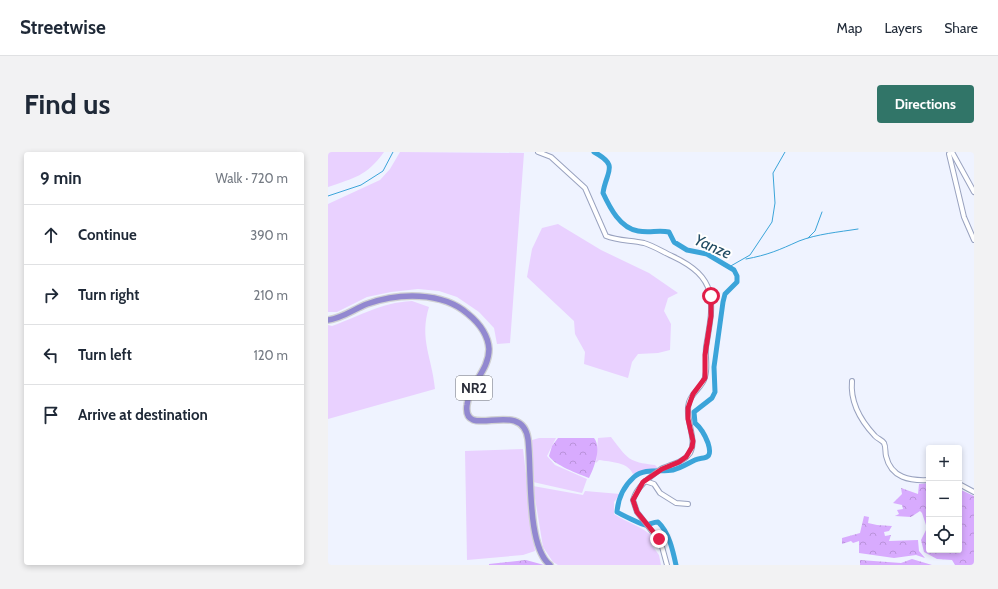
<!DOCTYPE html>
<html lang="en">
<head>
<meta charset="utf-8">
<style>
	body { margin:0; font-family:Cabin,sans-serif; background:#f2f2f3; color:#1f2937 }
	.controls { position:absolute; right:12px; bottom:12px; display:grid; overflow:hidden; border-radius:4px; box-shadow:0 2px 6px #0003 }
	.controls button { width:36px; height:36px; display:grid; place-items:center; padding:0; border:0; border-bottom:1px solid #e0e1e3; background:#fff; color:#1f2937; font:20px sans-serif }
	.stop { position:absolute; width:12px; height:12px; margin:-9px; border:3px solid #e11d48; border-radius:50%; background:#fff }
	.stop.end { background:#e11d48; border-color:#fff; box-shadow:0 1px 4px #0008 }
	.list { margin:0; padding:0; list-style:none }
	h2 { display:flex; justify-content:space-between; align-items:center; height:52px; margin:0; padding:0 16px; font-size:17px }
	h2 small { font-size:13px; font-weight:400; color:#747a83 }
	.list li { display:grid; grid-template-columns:26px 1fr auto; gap:12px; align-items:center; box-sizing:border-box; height:60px; padding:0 16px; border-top:1px solid #e0e1e3 }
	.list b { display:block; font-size:15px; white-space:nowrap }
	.list em { font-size:13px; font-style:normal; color:#747a83 }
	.icon { flex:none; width:22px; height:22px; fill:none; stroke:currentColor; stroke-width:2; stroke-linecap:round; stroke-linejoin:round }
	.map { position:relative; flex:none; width:646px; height:413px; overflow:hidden; border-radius:4px }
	header { display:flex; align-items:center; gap:24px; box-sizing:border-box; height:56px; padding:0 20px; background:#fff; border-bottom:1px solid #e0e1e3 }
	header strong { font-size:19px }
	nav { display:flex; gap:22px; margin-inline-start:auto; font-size:14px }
	.intro { display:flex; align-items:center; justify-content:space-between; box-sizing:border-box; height:96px; padding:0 24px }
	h1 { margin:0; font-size:28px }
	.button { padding:10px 18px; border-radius:4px; background:#317568; color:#fff; font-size:14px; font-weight:700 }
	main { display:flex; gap:24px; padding:0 24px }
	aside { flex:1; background:#fff; border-radius:4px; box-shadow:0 2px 6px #0003 }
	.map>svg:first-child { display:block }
</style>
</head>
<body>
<header>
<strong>Streetwise</strong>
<nav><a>Map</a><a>Layers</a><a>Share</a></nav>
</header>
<div class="intro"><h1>Find us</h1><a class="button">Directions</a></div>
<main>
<aside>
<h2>9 min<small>Walk · 720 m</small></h2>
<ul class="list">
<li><svg class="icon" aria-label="ahead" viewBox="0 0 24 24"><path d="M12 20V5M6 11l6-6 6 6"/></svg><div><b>Continue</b></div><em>390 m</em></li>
<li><svg class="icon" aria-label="right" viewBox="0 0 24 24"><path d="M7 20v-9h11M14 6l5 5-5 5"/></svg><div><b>Turn right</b></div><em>210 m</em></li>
<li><svg class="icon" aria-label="left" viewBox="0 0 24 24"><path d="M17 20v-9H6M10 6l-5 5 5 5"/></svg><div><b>Turn left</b></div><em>120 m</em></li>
<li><svg class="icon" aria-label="arrive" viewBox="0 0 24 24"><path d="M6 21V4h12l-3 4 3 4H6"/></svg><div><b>Arrive at destination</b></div></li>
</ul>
</aside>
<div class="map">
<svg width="646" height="413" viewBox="0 0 646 413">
	<defs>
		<pattern id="forest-crowns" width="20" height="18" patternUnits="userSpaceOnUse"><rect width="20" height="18" fill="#d8abfe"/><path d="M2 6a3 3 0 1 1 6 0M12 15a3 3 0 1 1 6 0" fill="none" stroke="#ba93da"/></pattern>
	</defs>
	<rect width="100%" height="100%" fill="#eff3ff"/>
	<!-- grass -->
	<g fill="#e9d1ff">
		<path d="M0,0h56c-17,24 -30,26 -56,35z"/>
		<polygon points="72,0 196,1 182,191 169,192 166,176 151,160 129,145 111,139 90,137 63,140 39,145 9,160 0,160 0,52 52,28 62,17"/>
		<polygon points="230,72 273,98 321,121 350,141 340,146 336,159 343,172 342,198 330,201 310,202 304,210 300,226 256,212 257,200 247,182 246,169 199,125 204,97 214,76"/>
		<path d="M84,149l17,6c-10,32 3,50 6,82l-107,30v-94l4,1c31,-11 47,-23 80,-25z"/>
		<path d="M283,285c17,22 17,25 44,28l3,3 -25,6c-5,-12 -22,-12 -34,-14l-3,3 2,-25z"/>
		<polygon points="211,286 228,286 219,304 227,313 259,327 254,341 205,330 204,288"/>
		<polygon points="195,297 207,399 195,403 139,408 137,299"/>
		<path d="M205,334l50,9 2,-4 35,3 -6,8v12c13,9 28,12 39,23l-2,7 8,11 2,10h-103l-5,-3 -10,-15z"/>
	</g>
	<!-- forest -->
	<g fill="url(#forest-crowns)">
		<path d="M230,286h36c8,10 0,30 -5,40 -10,-4 -35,-13 -40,-22l3,-10z"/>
		<polygon points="601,331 601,398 631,398 631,337 646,344 646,413 627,413 624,408 609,407 596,400 593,388 599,376 594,361 592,359 583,365 567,364 571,362 569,358 575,357 574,353 565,351 574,342 573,336 590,342 591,332"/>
		<polygon points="536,364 541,365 540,371 549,373 564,374 561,379 556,380 557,384 563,383 561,389 590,388 591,399 597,406 588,403 566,406 531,401 531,389 525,391 523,389 514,392 514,386 532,381"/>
		<polygon points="584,407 604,413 532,413 532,408 573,411"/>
		<polygon points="198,408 216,413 161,413 161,412"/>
	</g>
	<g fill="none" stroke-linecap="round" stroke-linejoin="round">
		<!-- stream -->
		<g stroke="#3ba4d9" stroke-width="1">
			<polyline points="0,44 33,33 55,19 65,0"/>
			<polyline points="480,86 487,79 494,60"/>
			<path d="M418,107c22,-4 33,-9 53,-18 18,-7 40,-9 59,-12"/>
			<polyline points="401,115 422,103 444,70 447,51 445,21 457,0"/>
		</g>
		<!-- river -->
		<path stroke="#3ba4d9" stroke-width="5" d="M266,0c26,14 12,19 9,41 7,15 17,35 35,38 11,2 21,-1 31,1l5,10 13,8 20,4 27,16 3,6v6l-12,12 -2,8 -9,65 1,25 -3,6 -18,14 1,11c6,5 10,12 13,20 6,19 -6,13 -13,17 -8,4 -14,8 -22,10 -12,2 -29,-2 -39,7 -10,9 -16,22 -17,35 3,2 26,13 28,13 4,0 8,-3 13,-3 11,10 15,29 18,43"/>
		<defs>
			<g id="minor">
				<path d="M210,0l13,5 34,31 21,48c12,5 25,4 38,7 10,3 19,9 28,13 47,22 42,45 34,91 -1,10 2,20 -1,30 -2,10 -13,15 -16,25 -5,17 9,37 1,51 -7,10 -19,11 -29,16 -11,8 -24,17 -28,31l4,12 24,31 6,22"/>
				<polyline points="624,0 646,40"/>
				<polyline points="621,2 636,65 646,88"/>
				<path d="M524,229c-2,21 8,39 23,55 3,3 7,4 9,7 2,4 1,9 2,13 5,22 24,25 43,24"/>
				<polyline points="317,329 326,332 332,341 348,351 360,352"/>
				<polyline points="631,332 646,340"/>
			</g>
			<path id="highway" d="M0,168c15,-2 26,-11 39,-16 31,-11 75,-13 101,10 11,9 20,20 21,35 0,22 -20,35 -22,56 -5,37 55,-8 61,34 4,30 -2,107 22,126"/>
		</defs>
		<!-- minor casing -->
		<use href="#minor" stroke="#99a2bf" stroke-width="6"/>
		<!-- highway casing -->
		<use href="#highway" stroke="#d0d1d3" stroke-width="8"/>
		<!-- minor -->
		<use href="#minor" stroke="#fff" stroke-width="4"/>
		<!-- highway -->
		<use href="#highway" stroke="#9288d0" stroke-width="5.5"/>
	</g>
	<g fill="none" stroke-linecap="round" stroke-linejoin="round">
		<!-- route -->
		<polyline stroke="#e11d48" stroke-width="5" points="331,387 309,360 305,348 315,330 334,317 351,310 358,305 364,295 365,289 360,267 360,256 365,242 377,226 377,203 383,164 383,144"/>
	</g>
	<g text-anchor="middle" stroke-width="4" stroke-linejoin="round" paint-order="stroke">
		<!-- shield labels -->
		<rect fill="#fff" stroke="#6a6c74" stroke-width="1" x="128" y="224" width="36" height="24" rx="3"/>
		<g font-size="14" font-weight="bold" fill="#2a2d39">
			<text x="146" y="241">NR2</text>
		</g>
		<!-- water labels -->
		<g font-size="16" font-style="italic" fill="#224c63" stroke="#fff">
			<text transform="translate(385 94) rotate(24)" y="6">Yanze</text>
		</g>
	</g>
</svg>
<div class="controls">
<button>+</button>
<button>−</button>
<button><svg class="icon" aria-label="locate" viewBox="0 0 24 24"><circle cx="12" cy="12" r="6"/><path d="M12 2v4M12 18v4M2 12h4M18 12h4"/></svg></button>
</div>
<div class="stop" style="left:383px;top:144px"></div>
<div class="stop end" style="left:331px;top:387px"></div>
</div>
</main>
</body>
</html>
